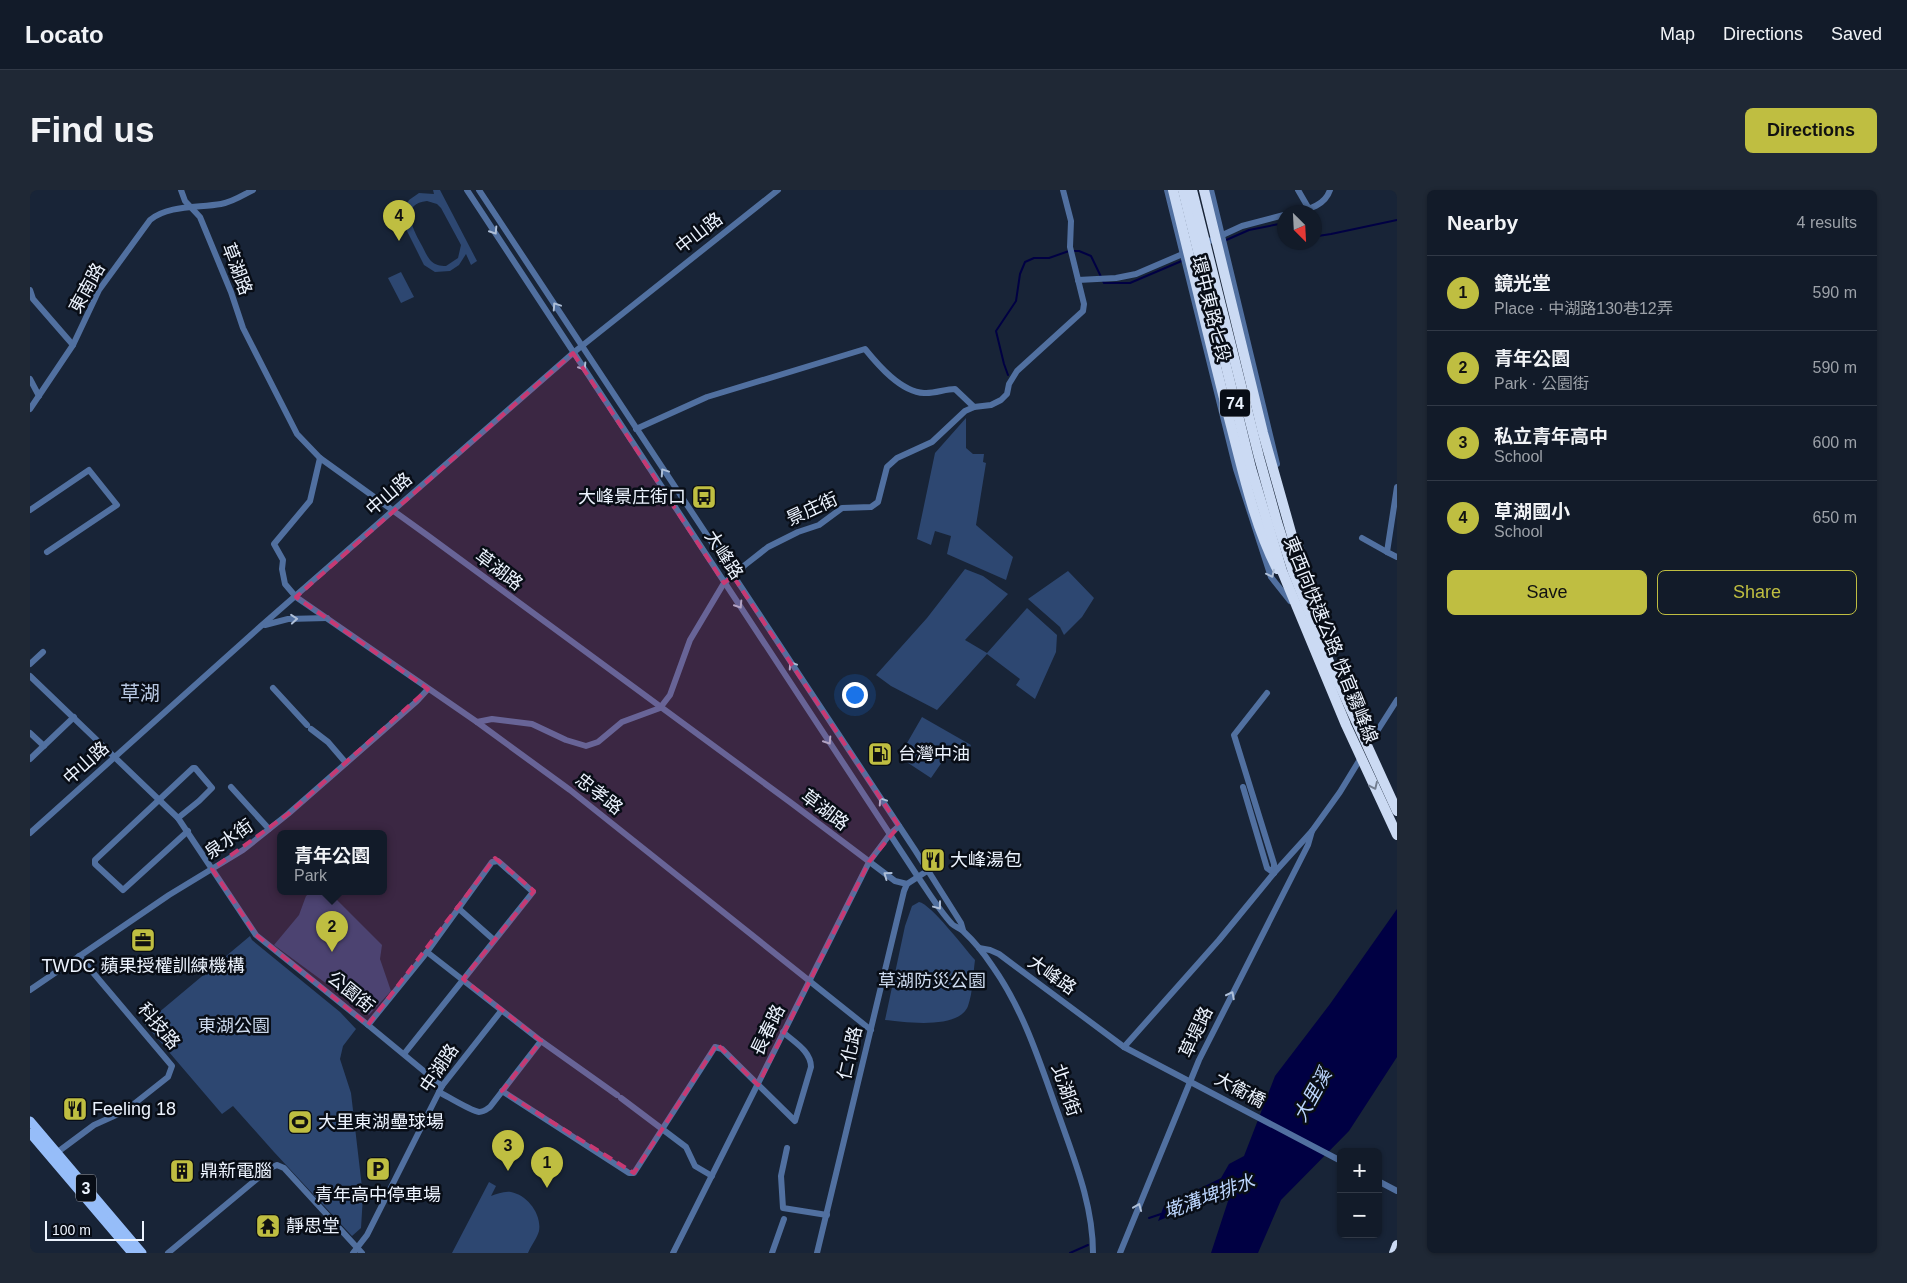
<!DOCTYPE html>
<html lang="en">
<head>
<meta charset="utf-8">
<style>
	body { margin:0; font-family:Helvetica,"Noto Sans TC",sans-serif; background:#1f2835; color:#f1f3f6 }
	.controls { position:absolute; right:15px; bottom:15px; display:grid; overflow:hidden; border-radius:8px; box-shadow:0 1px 4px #0004 }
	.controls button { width:45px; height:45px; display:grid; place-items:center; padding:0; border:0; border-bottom:1px solid #313946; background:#121b29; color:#f1f3f6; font:25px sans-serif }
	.compass { position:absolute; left:1247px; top:15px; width:45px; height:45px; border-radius:50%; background:#121b29; box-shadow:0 1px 4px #0004; rotate:156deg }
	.scale { position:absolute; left:15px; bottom:12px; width:99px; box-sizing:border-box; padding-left:5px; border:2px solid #ecf3fe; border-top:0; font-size:14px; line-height:18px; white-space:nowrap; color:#ecf3fe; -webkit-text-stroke:4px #080d16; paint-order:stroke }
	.you { position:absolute; left:824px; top:504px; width:18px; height:18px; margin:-12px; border:4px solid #fff; border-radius:50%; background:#1a73e8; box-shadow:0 0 0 8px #1a73e833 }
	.badge { display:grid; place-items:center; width:32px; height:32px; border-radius:50%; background:#bfbe41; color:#111; font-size:16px; font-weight:700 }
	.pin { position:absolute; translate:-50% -41px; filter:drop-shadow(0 1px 2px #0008) }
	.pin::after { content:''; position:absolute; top:26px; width:18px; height:15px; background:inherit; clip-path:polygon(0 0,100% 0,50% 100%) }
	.popup { position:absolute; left:247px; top:640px; width:110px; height:65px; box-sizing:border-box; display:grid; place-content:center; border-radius:8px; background:#121b29; filter:drop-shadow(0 1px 4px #0005); font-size:16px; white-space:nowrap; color:#9ca1a8 }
	.popup b { font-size:19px; color:#f1f3f6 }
	.popup::after { content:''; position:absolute; left:50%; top:100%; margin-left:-10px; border:10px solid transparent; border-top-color:#121b29 }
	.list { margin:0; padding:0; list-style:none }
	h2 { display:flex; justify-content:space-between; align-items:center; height:65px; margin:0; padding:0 20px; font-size:21px }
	h2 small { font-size:16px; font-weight:400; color:#9ca1a8 }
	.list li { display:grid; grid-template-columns:32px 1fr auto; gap:15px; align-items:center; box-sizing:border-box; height:75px; padding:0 20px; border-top:1px solid #313946 }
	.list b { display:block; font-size:19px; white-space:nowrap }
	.list p { margin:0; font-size:16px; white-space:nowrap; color:#9ca1a8 }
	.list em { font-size:16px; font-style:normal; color:#9ca1a8 }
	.actions { display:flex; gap:10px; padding:15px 20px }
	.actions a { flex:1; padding:11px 0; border:1px solid #bfbe41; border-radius:8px; text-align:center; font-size:18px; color:#bfbe41 }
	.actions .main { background:#bfbe41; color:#111 }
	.map { position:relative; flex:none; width:1367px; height:1063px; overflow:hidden; border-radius:8px }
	header { display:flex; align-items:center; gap:30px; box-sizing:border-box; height:70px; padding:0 25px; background:#121b29; border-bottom:1px solid #313946 }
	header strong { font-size:24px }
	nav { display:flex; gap:28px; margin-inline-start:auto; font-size:18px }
	.intro { display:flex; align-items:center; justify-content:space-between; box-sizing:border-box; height:120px; padding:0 30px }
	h1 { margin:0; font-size:35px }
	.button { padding:12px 22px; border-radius:8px; background:#bfbe41; color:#111; font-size:18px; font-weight:700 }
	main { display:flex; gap:30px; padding:0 30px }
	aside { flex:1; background:#121b29; border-radius:8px; box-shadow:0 1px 4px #0004 }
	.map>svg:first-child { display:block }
</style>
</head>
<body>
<header>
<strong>Locato</strong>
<nav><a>Map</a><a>Directions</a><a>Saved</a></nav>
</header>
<div class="intro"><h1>Find us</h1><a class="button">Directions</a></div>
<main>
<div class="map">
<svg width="1367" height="1063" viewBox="0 0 1367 1063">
	<rect width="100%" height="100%" fill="#182437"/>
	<!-- green -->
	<g fill="#2d4771" fill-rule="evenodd">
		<path d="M403,0h7l37,71 -6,4 -5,-11 -7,11 -9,6 -15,1 -11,-7 -21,-42v-12l6,-11 10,-7 15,1zM397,11l10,3 4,4 20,37 -3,13 -12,8c-6,0 -11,-1 -15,-5 -4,-4 -7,-12 -10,-17 -8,-15 -22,-40 6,-43z"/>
		<polygon points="371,82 384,107 371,113 358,88"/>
		<polygon points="936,228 936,258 943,264 954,264 953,272 956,273 946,335 983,367 976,390 917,364 921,346 905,341 901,355 887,349 905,263"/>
		<polygon points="935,379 953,386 978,404 935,450 957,463 997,418 1027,445 1026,462 1005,509 986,495 990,489 957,464 907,520 861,496 846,485 897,428"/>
		<polygon points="1038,381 1064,408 1052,427 1034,445 1030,437 998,409"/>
		<polygon points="892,527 941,555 934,570 919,562 901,588 869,567"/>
		<polygon points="283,701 298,701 352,755 350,769 361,801 339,825 244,755 269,725 276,706"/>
		<path d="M889,712c12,2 46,47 56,58 -2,14 -2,32 -7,46 -9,24 -64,16 -83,14l20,-94 7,-20z"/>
		<polygon points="220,746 222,750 310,822 326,839 313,856 310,869 321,903 333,1006 331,1038 322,1046 244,962 203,916 192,924 115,834"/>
		<path d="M459,992l7,4 -5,10c6,-2 13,-5 20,-4 16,3 31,22 28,39 -2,7 -8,15 -11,22h-76z"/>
	</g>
	<!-- water -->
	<polygon fill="#000043" points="1367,719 1367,867 1319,941 1251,1010 1228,1063 1181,1063 1200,1005 1173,1012 1128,1031 1134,1016 1191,988 1199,974 1214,966 1245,886 1300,814"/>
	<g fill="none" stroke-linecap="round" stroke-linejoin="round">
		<!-- stream -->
		<g stroke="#000043" stroke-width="2">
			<polyline points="1284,43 1288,46 1301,44 1367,30"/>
			<polyline points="1194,51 1219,40 1254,33"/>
			<polyline points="1043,61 1049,61 1061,66 1074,93 1100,93 1154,70"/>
			<polyline points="978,185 974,174 966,141 986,111 990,84 995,72 1004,68 1019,68 1039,61"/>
			<polyline points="1119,1028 1131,1024"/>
			<polyline points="1040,1063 1058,1055"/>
		</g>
		<!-- minor -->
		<g stroke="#5170a0" stroke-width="6">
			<polyline points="151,0 155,11 170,27 201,102 213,138 267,244 290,268 397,345 760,612 865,691 877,694"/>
			<path d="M437,0l451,687c11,16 21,33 34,47 3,3 9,4 12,8 11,10 21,23 29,35 31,44 47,96 65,146 16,46 35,91 35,140"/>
			<polyline points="449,0 885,660 931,733 933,740"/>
			<polyline points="1137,0 1206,279 1241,387 1260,411"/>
			<polyline points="1181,0 1247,274"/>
			<polyline points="1268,0 1279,19"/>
			<path d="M1266,22c14,-3 29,-7 34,-22"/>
			<polyline points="1173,54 1212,36 1254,25"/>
			<polyline points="1048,90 1086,88 1106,84 1155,63"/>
			<polyline points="0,100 3,109 43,155"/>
			<polyline points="0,189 9,206"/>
			<path d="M0,219l43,-64 26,-55 51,-70c18,-15 48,-12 71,-16 12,-2 22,-9 32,-14"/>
			<path d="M606,239l71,-32 158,-48c13,16 36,43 59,44 10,1 21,-4 31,-4l19,18"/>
			<polyline points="290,268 280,311 244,354 253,370 252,379 255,394 266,407 447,532 540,600 841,840"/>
			<polyline points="1367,297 1357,362 1367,367"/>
			<polyline points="0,320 59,280 87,315 17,362"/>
			<polyline points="1332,348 1357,362"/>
			<polyline points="1269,351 1275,370 1277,406"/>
			<polyline points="235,435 258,429 297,428"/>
			<polyline points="0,474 13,462"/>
			<polyline points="0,486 148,628 226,745 338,835 412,896"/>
			<polyline points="243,498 277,535"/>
			<polyline points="1237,503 1204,545 1244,674 1244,683"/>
			<polyline points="447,532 462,529 502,534 536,550 556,556 568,552 592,532 630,518 640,505 660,450 694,393 715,375 738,357 768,342 789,335 812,318 841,317 848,312 857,277 867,268 902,252 935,221 944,217 961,215 971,210 977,204 979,194 987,181 1053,121 1054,114 1040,57 1041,31 1033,0"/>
			<polyline points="281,539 298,552 316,573"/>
			<polyline points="0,543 14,556"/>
			<polyline points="1337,557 1367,510"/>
			<polyline points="0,569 44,527"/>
			<polyline points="201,597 239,639"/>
			<polyline points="1213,597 1237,678 1244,683"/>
			<polyline points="148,628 169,611 182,598 165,578 163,578 65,670 65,674 93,700 158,641"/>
			<polyline points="0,643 231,436 543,163 748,0"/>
			<polyline points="428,718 464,750"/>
			<polyline points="949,758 960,760 969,764 1094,857 1311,971"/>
			<polyline points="397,762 511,851 587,905"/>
			<polyline points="0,800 139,705 213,660 258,624 387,511 398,499"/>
			<polyline points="338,835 397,762 462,672 468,671 503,702 374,864"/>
			<polyline points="1094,857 1189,750 1244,683 1282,641 1310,602 1332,566"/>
			<path d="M472,901l127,82h5l81,-126 7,2 73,72 16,-54c0,-16 -17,-25 -28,-35"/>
			<path d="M409,902c8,4 32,19 40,20 5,0 8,-3 11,-5l51,-66"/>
			<polyline points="591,908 656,957 665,976 682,986"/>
			<polyline points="757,958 751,986 753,1018 797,1025"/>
			<polyline points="25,964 64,935 95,921 138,887 142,876 49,766"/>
			<polyline points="1348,991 1367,1001"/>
			<polyline points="138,1063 240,978 247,975 254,978 332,1063"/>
			<polyline points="323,1063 337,1045 412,896 471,821"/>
			<polyline points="643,1063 839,672 860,644 869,636"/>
			<polyline points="742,1063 754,1029"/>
			<polyline points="787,1063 874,701 877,694 897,681"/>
			<polyline points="1090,1063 1169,870 1278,655 1282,641"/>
		</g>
		<!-- major -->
		<g stroke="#96bdf9" stroke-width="9">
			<polyline points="0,931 112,1063"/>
			<polyline points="0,943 102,1063"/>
		</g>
		<!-- highway -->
		<g stroke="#cbdaf3" stroke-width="10">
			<path d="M1143,0c19,77 37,154 57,232 13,49 24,102 47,147"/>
			<polyline points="1153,0 1221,278 1252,381 1316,535 1367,645"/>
			<polyline points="1162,0 1229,267 1247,332 1263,382 1300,474 1367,621"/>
			<polyline points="1174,0 1233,243 1268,367 1273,394"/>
			<polyline points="1364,1063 1367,1055"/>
		</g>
	</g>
	<!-- one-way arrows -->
	<defs><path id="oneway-chevron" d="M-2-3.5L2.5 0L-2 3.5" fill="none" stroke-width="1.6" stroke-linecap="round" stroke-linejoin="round" transform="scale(1.25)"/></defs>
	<g stroke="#aebfd8">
		<use href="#oneway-chevron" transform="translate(464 41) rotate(57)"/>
		<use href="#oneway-chevron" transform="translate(526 116) rotate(-124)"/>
		<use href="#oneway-chevron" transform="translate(553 177) rotate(57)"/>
		<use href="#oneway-chevron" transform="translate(634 282) rotate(-124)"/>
		<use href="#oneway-chevron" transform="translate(1241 384) rotate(64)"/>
		<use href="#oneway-chevron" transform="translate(709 415) rotate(57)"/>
		<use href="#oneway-chevron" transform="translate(264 429) rotate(-5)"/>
		<use href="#oneway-chevron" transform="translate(762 475) rotate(-124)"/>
		<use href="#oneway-chevron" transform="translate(798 551) rotate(57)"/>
		<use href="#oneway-chevron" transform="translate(852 611) rotate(-124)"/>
		<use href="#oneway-chevron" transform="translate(857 685) rotate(-144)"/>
		<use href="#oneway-chevron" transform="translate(908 716) rotate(53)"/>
		<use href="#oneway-chevron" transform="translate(1201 805) rotate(-63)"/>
		<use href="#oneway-chevron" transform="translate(1108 1017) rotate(-68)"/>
	</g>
	<use stroke="#737e90" href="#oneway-chevron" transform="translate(1344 596) rotate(65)"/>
	<!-- marked area -->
	<path fill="#c83973" fill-opacity="0.2" stroke="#c83973" stroke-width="4" stroke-dasharray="10 6" stroke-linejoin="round" d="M543,163l151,230 9,-7 166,250 -30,36 -111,223 -41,-41 -83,129 -132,-82 39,-50 -78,-62 71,-88 -39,-33 -127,167 -112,-90 -44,-66 76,-55 140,-125 -132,-92z"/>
	<!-- icons -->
	<defs>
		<symbol id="bus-square" viewBox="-11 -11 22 22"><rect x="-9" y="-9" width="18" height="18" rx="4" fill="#bfbe41" stroke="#080d16"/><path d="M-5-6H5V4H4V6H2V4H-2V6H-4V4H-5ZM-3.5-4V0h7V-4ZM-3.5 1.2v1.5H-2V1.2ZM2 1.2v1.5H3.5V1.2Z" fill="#111"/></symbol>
		<symbol id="fuel-square" viewBox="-11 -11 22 22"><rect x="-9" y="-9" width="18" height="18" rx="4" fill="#bfbe41" stroke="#080d16"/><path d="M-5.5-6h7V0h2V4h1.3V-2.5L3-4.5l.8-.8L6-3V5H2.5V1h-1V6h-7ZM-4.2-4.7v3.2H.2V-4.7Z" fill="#111"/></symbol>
		<symbol id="restaurant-square" viewBox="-11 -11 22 22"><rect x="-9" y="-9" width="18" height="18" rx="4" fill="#bfbe41" stroke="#080d16"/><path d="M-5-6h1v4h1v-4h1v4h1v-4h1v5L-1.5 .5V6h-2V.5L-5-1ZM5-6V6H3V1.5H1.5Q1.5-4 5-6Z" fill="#111"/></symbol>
		<symbol id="office-square" viewBox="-11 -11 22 22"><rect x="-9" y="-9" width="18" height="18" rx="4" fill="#bfbe41" stroke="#080d16"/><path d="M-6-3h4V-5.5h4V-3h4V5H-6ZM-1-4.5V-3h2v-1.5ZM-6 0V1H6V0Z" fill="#111"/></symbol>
		<symbol id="stadium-square" viewBox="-11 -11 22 22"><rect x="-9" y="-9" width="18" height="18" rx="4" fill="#bfbe41" stroke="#080d16"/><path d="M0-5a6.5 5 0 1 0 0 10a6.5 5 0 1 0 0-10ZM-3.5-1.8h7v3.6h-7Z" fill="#111"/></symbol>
		<symbol id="parking-square" viewBox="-11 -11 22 22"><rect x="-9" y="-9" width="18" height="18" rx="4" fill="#bfbe41" stroke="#080d16"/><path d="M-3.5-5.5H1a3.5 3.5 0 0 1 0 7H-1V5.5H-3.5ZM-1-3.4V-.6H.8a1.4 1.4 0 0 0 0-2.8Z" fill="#111"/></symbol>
		<symbol id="building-square" viewBox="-11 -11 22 22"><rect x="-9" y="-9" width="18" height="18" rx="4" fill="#bfbe41" stroke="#080d16"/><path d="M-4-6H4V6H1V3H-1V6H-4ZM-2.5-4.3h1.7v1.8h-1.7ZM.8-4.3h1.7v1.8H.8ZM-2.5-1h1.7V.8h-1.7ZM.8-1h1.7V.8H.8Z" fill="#111"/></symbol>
		<symbol id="temple-square" viewBox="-11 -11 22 22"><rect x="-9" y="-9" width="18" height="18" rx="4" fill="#bfbe41" stroke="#080d16"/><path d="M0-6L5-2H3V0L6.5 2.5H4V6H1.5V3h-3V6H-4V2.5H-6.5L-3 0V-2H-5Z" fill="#111"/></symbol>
	</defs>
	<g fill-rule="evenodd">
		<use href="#bus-square" x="660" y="293" width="28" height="28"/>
		<use href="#fuel-square" x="836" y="550" width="28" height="28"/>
		<use href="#restaurant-square" x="889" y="656" width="28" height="28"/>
		<use href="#office-square" x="99" y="736" width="28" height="28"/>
		<use href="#restaurant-square" x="31" y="905" width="28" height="28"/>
		<use href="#stadium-square" x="256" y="918" width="28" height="28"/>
		<use href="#parking-square" x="334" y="965" width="28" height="28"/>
		<use href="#building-square" x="138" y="967" width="28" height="28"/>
		<use href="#temple-square" x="224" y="1022" width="28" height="28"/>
	</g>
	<g text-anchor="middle" stroke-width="5" stroke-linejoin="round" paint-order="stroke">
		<!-- shield labels -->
		<g fill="#080d16" stroke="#a8aeb8" stroke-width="1">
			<rect x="1190" y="199.5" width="30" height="27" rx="4"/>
			<rect x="46" y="984.5" width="20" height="27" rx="4"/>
		</g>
		<g font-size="16" font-weight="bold" fill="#ecf3fe">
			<text x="1205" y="219">74</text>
			<text x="56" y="1004">3</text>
		</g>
		<!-- street labels -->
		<g font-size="18" fill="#ecf3fe" stroke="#080d16">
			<text transform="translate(669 43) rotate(-38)" y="6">中山路</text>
			<text transform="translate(207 79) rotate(69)" y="6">草湖路</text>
			<text transform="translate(57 98) rotate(-61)" y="6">東南路</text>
			<text transform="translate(1181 119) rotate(76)" y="6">環中東路七段</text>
			<text transform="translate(359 304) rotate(-41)" y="6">中山路</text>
			<text transform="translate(782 319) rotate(-25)" y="6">景庄街</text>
			<text transform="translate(694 365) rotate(57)" y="6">大峰路</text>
			<text transform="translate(469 380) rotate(37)" y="6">草湖路</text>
			<text transform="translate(1301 450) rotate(68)" y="6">東西向快速公路 快官霧峰線</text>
			<text transform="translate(56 573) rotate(-42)" y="6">中山路</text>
			<text transform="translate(569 604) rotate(38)" y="6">忠孝路</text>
			<text transform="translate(795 620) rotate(37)" y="6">草湖路</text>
			<text transform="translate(199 649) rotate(-35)" y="6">泉水街</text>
			<text transform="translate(1022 785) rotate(35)" y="6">大峰路</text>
			<text transform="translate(321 802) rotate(39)" y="6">公園街</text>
			<text transform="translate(129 836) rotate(50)" y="6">科技路</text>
			<text transform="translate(738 840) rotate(-64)" y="6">長春路</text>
			<text transform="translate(1166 842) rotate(-65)" y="6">草堤路</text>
			<text transform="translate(820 863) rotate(-77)" y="6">仁化路</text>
			<text transform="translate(409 878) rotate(-56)" y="6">中湖路</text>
			<text transform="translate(1036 900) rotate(71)" y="6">北湖街</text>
			<text transform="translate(1210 900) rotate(28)" y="6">大衛橋</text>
		</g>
		<!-- poi labels -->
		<g font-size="18" fill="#ecf3fe" stroke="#080d16" text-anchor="start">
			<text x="656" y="313" text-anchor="end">大峰景庄街口</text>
			<text x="868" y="570">台灣中油</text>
			<text x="920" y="676">大峰湯包</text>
			<text x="113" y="782" text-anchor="middle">TWDC 蘋果授權訓練機構</text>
			<text x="62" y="925">Feeling 18</text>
			<text x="288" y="938">大里東湖壘球場</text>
			<text x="170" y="987">鼎新電腦</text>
			<text x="348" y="1011" text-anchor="middle">青年高中停車場</text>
			<text x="256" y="1042">靜思堂</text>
		</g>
		<!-- park labels -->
		<g font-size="18" fill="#cddaee" stroke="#080d16">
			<text x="902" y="797">草湖防災公園</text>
			<text x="204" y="842">東湖公園</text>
		</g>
		<!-- water labels -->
		<g font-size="19" font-style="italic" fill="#bcd6fe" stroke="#080d16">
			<text transform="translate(1282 905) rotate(-61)" y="7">大里溪</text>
			<text transform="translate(1179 1006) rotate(-20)" y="7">墘溝埤排水</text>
		</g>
		<!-- quarter labels -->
		<g font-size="20" fill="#b7c7e1" stroke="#080d16">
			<text x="110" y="510">草湖</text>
		</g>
	</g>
</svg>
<div class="controls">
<button>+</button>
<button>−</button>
</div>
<svg class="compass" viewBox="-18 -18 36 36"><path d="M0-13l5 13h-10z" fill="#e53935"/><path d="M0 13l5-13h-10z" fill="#9ca1a8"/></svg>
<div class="scale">100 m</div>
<div class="you"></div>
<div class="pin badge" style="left:517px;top:998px">1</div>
<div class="pin badge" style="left:302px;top:762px">2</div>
<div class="popup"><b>青年公園</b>Park</div>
<div class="pin badge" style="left:478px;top:981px">3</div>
<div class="pin badge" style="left:369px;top:51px">4</div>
</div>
<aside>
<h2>Nearby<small>4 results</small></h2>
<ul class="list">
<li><span class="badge">1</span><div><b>鏡光堂</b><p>Place · 中湖路130巷12弄</p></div><em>590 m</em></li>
<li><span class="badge">2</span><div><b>青年公園</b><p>Park · 公園街</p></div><em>590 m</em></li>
<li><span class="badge">3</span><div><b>私立青年高中</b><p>School</p></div><em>600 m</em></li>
<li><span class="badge">4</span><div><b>草湖國小</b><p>School</p></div><em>650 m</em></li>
</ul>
<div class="actions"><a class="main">Save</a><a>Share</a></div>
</aside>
</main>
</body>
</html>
